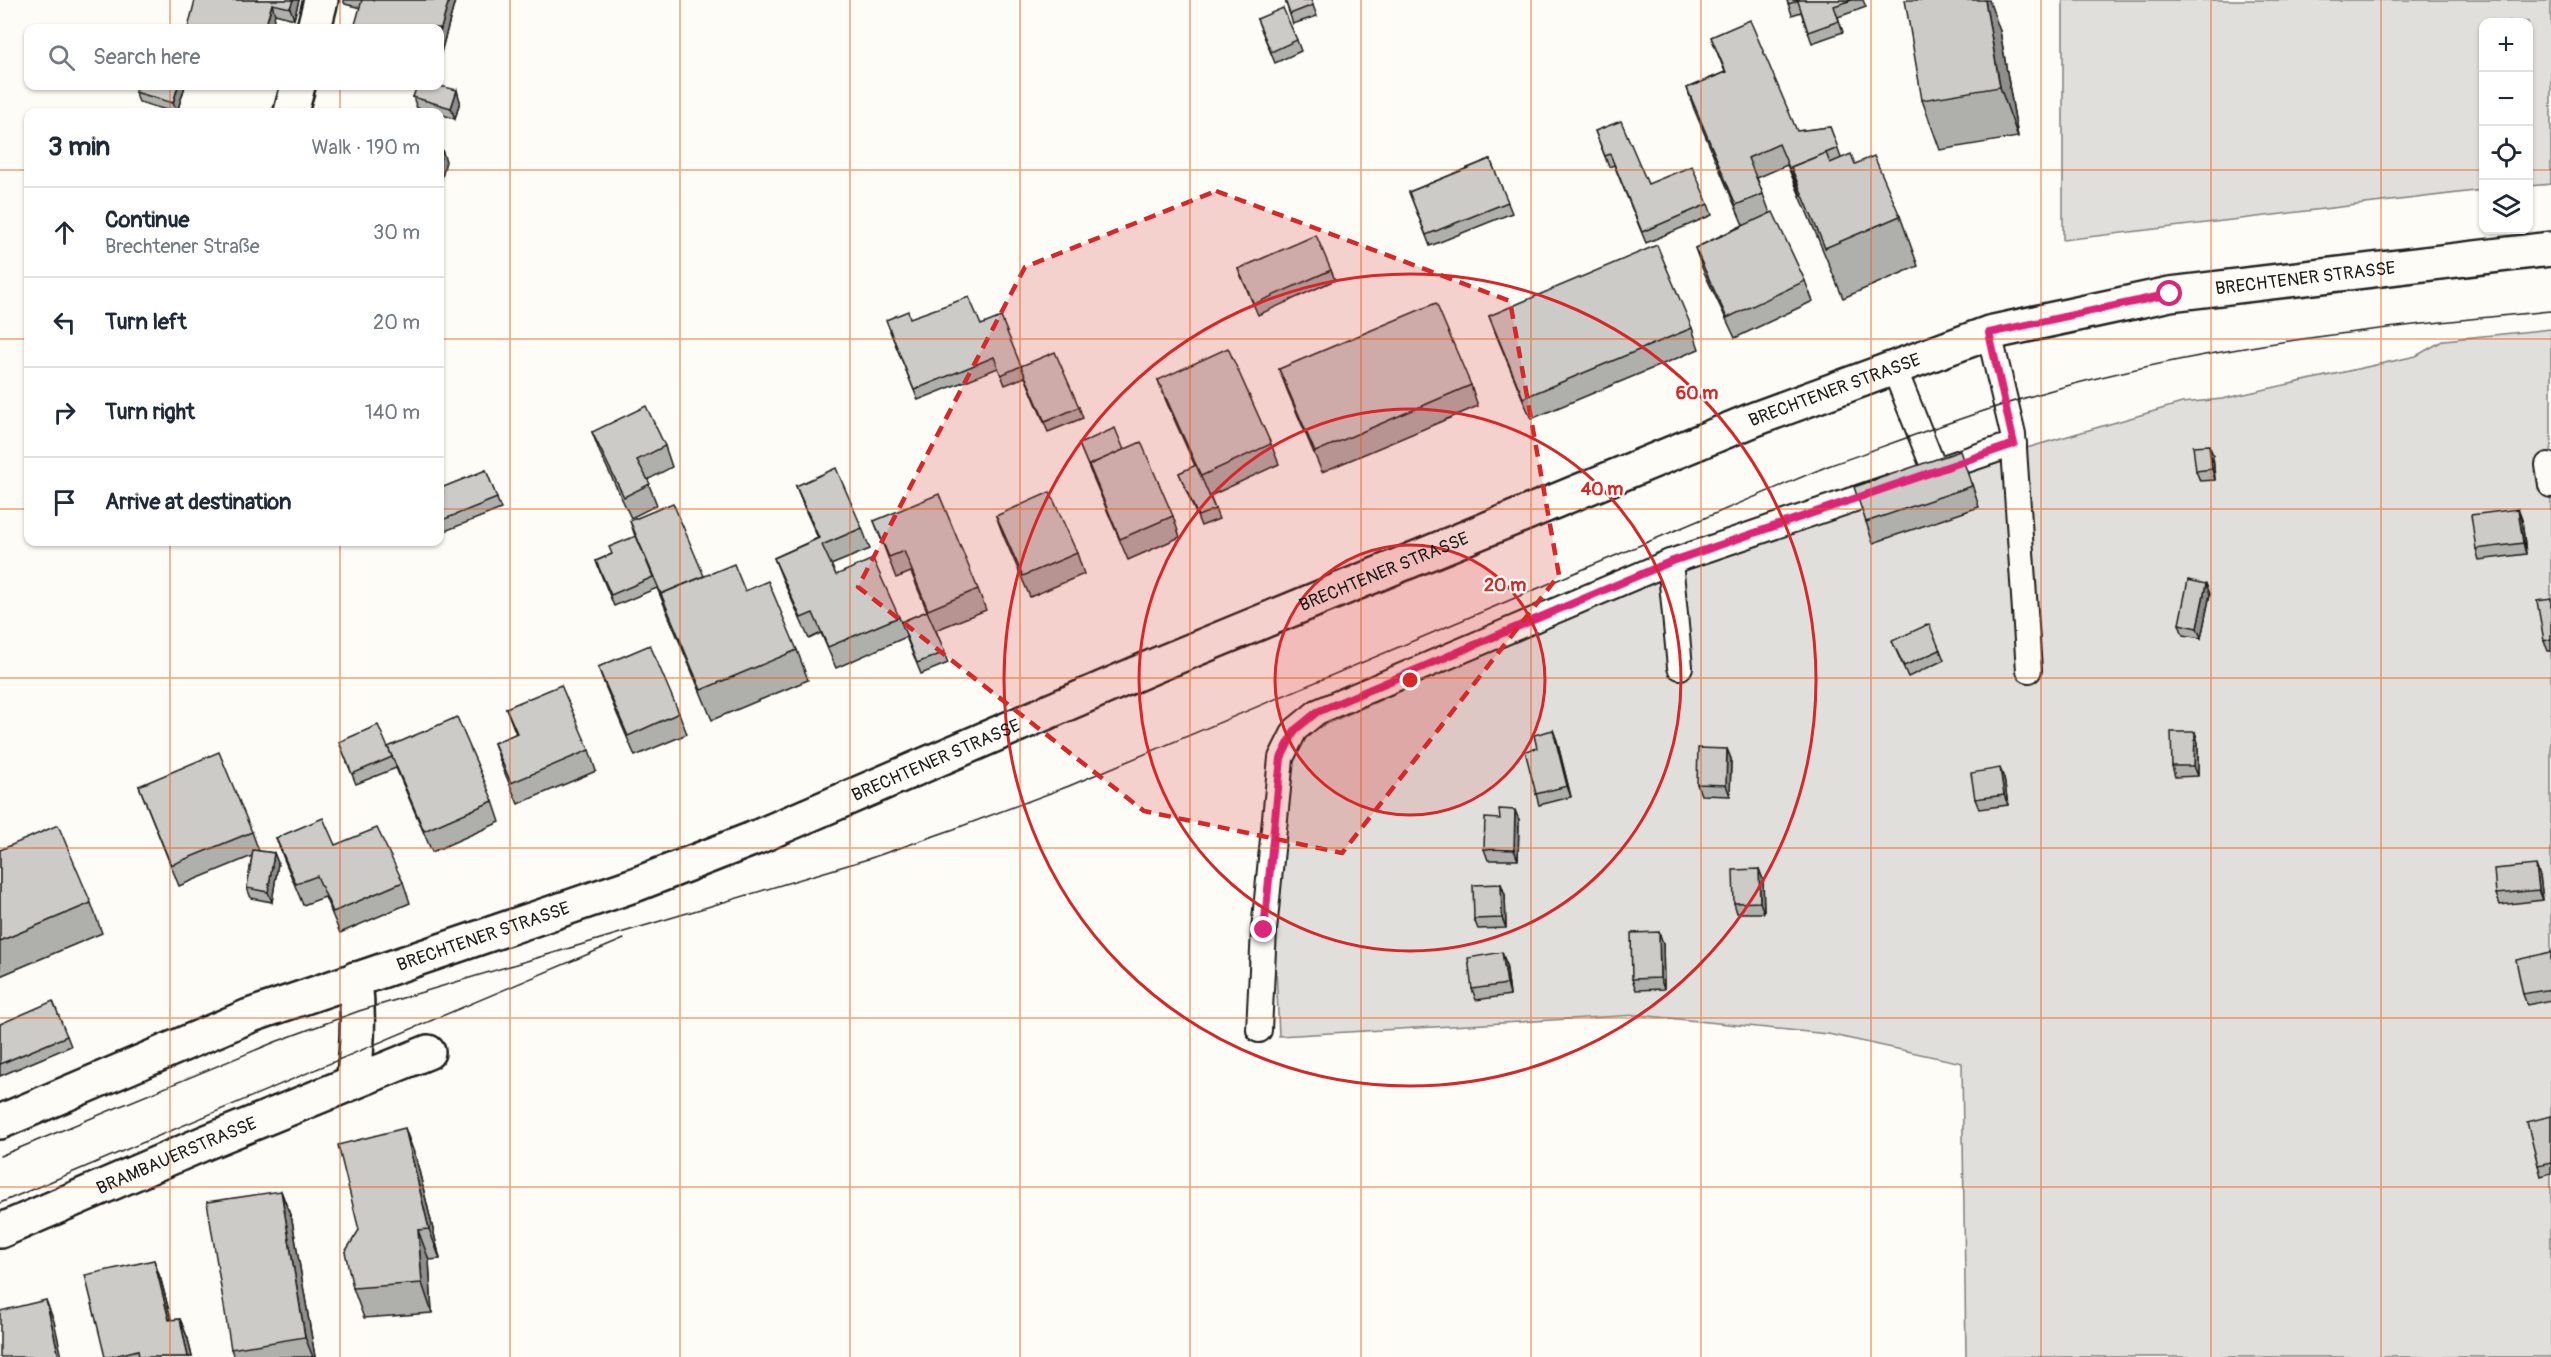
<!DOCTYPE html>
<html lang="en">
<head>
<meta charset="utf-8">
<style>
	body { margin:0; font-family:Pangolin,sans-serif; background:#f6f6f7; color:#1f2937 }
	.controls { position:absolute; right:18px; top:18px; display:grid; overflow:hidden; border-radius:12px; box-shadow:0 2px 4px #0004 }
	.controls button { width:54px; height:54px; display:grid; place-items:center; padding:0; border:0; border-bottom:2px solid #e0e1e3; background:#fff; color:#1f2937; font:30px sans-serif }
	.stop { position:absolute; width:18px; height:18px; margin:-14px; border:4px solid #db2777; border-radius:50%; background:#fff }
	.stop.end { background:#db2777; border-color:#fff; box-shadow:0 2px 6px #0008 }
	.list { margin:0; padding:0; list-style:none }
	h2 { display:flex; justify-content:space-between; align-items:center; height:78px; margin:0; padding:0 24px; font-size:26px }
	h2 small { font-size:20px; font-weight:400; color:#747a83 }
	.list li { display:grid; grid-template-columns:39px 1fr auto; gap:18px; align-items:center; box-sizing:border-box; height:90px; padding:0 24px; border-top:2px solid #e0e1e3 }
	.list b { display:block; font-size:22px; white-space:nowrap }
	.list p { margin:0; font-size:20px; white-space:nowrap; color:#747a83 }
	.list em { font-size:20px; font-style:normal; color:#747a83 }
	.icon { flex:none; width:33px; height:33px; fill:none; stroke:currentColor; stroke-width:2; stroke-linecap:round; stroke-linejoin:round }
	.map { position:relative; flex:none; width:2551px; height:1357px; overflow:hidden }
	.search { position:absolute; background:#fff; box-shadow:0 2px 4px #0004; left:24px; top:24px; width:420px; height:66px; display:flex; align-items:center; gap:15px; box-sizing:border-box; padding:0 21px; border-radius:12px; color:#747a83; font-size:22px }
	.panel { position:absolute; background:#fff; box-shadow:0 2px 4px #0004; left:24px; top:108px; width:420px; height:438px; border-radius:12px }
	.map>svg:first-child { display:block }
</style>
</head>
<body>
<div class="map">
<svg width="2551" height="1357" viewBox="0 0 2551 1357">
	<rect width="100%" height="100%" fill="#fdfcf7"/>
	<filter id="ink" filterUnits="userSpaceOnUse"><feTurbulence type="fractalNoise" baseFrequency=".0167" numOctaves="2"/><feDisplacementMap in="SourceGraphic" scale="12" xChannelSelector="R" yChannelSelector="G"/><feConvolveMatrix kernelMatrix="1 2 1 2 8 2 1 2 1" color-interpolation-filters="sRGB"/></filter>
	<g filter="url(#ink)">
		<!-- green -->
		<g fill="#e0dfdb" stroke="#7e7e7c" stroke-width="1.5">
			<polygon points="2063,0 2551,0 2551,184 2529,186 2528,22 2484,22 2483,190 2063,240"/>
			<polygon points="2551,329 2551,1357 1966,1357 1962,1063 1828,1034 1638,1015 1279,1036 1276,969 1249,964 1277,746 1687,564 1968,471 2030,447 2182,403 2222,399 2416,356 2444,340"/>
		</g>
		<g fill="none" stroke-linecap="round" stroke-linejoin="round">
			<defs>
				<g id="lane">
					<polyline points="1989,333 2013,434 2029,670"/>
					<polyline points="1894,368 1935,471"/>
					<polyline points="2548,465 2551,485"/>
					<polyline points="1934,471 2014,444"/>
					<polyline points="1670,562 1680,667"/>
					<polyline points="1259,1030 1264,930 1281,758 1295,730 1317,712 1670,562 1887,488"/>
				</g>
				<g id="street">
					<polyline points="314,28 321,0"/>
					<polyline points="291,112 298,86"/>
					<path d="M353,1082c5,-35 6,-68 2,-103"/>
					<path id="s1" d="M0,1231l207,-89 221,-90"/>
				</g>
				<g id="secondary">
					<path id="s2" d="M0,1122l249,-106 388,-132 118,-46 404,-174 596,-245 234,-86 181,-39 381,-45"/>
				</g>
			</defs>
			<!-- lane casing -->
			<use href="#lane" stroke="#1c1c1c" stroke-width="28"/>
			<!-- street casing -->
			<use href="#street" stroke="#1c1c1c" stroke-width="38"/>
			<!-- secondary casing -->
			<use href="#secondary" stroke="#1c1c1c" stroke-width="38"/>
			<!-- lane -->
			<use href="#lane" stroke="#fdfcf7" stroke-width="24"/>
			<!-- street -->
			<use href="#street" stroke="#fdfcf7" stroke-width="33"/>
			<!-- secondary -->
			<use href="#secondary" stroke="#fdfcf7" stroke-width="33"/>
			<!-- tram -->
			<g stroke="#1c1c1c" stroke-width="1.5">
				<path d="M0,1156l275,-114 84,-31 509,-152 86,-30 115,-43 759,-320c82,-29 162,-60 246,-82 157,-41 317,-58 477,-73"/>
				<polyline points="0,1203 624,939"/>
			</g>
		</g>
		<!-- wall -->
		<g fill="#afafac" stroke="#1c1c1c" stroke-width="1.5">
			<polygon points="195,0 299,0 294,19 275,14"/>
			<polygon points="343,0 455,0 455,1 440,56 440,28 345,4"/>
			<polygon points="1285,0 1311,0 1317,16 1293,24"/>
			<polygon points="1787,0 1863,0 1866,7 1838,17 1843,32 1812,43 1801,12 1792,15"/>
			<polygon points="1257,19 1297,40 1301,51 1275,63"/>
			<polygon points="2000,31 2018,137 1940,150 1922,100"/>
			<polygon points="1711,37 1797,131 1830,127 1841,158 1855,164 1900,216 1918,266 1843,298 1787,165 1757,178 1770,213 1805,281 1813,301 1735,338 1702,268 1695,248 1743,225 1694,109 1687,88 1725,72"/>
			<polygon points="137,86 185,86 177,112 173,112 139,102 135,92"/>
			<polygon points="413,97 460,101 455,119 440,114 440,112 433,112 417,108"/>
			<polygon points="1595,131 1648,184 1708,204 1712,215 1646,243 1614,165 1609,167"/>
			<polygon points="1490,159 1512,213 1430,246 1409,192"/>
			<polygon points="1238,269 1331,270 1335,280 1258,315"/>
			<polygon points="1489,316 1692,328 1699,349 1531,419 1497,337"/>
			<polygon points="910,318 981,325 1021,366 1079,407 1083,418 1048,432 1025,377 1005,385 998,368 918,400 890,331"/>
			<polygon points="1279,369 1471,385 1478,406 1322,472 1287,390"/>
			<polygon points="1158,380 1271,444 1279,464 1210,496 1219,519 1201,526 1179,473 1195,466 1166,401"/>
			<polygon points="592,432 665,446 672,467 647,480 657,505 631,518 600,453"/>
			<polygon points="1079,444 1124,450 1173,516 1180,537 1128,560"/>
			<polygon points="2213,455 2215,480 2200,481 2196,471"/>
			<polygon points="486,470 501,509 440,533 440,493"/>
			<polygon points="1968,471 1979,507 1873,543 1866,522"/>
			<polygon points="796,486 862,528 870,549 831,565 836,575 899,617 901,622 927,611 911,572 896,578 874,521 978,589 986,610 936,630 948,663 921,674 906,637 836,668 821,633 809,639 782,578 774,558 818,538 804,507"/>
			<polygon points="2518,509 2522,520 2526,554 2479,560 2476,549"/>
			<polygon points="996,516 1077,553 1084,574 1030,597 1004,537"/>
			<polygon points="630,521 704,576 745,591 797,650 808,680 712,720 657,588 614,606 600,572 596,561 612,554 635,536"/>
			<polygon points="2206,584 2210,594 2201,638 2183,635 2179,624"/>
			<polygon points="2551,599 2551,651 2548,651 2544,641"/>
			<polygon points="1892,641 1940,650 1944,660 1908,677"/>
			<polygon points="598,667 679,713 687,734 635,756 606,688"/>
			<polygon points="506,708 589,750 596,771 518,804 501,764 494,743 516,734"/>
			<polygon points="1553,730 1557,741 1571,797 1539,805 1536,794 1537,748"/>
			<polygon points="2195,732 2198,743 2198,776 2175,777 2172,766"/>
			<polygon points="339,742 392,757 493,801 500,822 432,852 396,768 356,784"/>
			<polygon points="1727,749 1731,759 1730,796 1701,795 1697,784"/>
			<polygon points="2004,778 2008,805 1979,809 1975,799"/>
			<polygon points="139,786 252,832 259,851 274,853 278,863 272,902 251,898 247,888 252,856 179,886"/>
			<polygon points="1519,820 1518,860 1488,860 1484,849"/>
			<polygon points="276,838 335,845 403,882 410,903 340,933 325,897 303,905 284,859"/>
			<polygon points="0,850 91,903 102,933 0,976"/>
			<polygon points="1759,869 1763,880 1764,913 1737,913 1734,903"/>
			<polygon points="2540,876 2543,900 2500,905 2496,894"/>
			<polygon points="1501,884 1505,895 1506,928 1478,929 1474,919"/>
			<polygon points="1663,943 1664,989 1636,990 1632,979"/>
			<polygon points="2551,952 2551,1000 2527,1005 2523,994"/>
			<polygon points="1506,963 1510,995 1476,1000 1472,989"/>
			<polygon points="0,1024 67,1036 71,1046 0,1076"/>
			<polygon points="2551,1116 2551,1173 2541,1176 2538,1165"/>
			<polygon points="416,1158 440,1259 429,1260 432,1313 364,1318 353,1288"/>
			<polygon points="281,1191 292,1220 315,1357 234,1357 231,1349"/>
			<polygon points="161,1280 171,1320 180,1319 188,1339 192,1357 105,1357"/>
		</g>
		<!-- shaded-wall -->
		<g fill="#8f8e8c" stroke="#1c1c1c" stroke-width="1.5">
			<polygon points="293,0 299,0 294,19 290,8"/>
			<polygon points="449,0 455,0 455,1 440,56 440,32"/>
			<polygon points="1985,0 1989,0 2000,31 2018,137 2000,87"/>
			<polygon points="272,4 275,14 272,28 265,28"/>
			<polygon points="178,86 185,86 177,112 173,103"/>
			<polygon points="457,90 460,101 455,119 451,108"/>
			<polygon points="442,150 446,161 440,186 440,161"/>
			<polygon points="2209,445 2213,455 2215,480 2212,469"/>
			<polygon points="2518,509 2522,520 2526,554 2523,543"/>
			<polygon points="2206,584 2210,594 2201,638 2197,628"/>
			<polygon points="1553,730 1557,741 1571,797 1567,786"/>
			<polygon points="2195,732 2198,743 2198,776 2194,766"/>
			<polygon points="1727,749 1731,759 1730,796 1726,785"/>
			<polygon points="2000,768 2004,778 2008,805 2004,795"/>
			<polygon points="1515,810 1519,820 1518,860 1514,850"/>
			<polygon points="274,853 278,863 272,902 268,892"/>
			<polygon points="2536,865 2540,876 2543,900 2539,890"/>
			<polygon points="1759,869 1763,880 1764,913 1760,902"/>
			<polygon points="1501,884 1505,895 1506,928 1502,918"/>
			<polygon points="1659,932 1663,943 1664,989 1660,978"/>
			<polygon points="1502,952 1506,963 1510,995 1507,984"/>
			<polygon points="405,1128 416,1158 440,1259 429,1229"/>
			<polygon points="281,1191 292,1220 315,1357 313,1357 305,1337"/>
			<polygon points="418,1230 429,1260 432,1313 422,1283"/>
			<polygon points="154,1260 161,1280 177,1341 169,1320"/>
			<polygon points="46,1300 54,1321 62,1357 59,1357"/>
			<polygon points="180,1319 188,1339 192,1357 188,1357"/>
		</g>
		<!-- building -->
		<g fill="#cccbc8" stroke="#1c1c1c" stroke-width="1.5">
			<polygon points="195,0 293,0 290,8 272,4 265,28 188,28"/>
			<polygon points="362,0 449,0 440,32 440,28 354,28"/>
			<polygon points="1285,0 1311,0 1313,5 1290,14"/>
			<polygon points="1787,0 1852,0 1834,6 1839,21 1808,32 1798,1 1788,4"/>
			<polygon points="1905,0 1985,0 2000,87 1922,100"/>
			<polygon points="1283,8 1297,40 1271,52 1257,19"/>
			<polygon points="1750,20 1797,131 1830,127 1838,148 1791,167 1801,196 1779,144 1748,158 1763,194 1736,205 1687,88 1726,72 1711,37"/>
			<polygon points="137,86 178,86 173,103 135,92"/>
			<polygon points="417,86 440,86 457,90 451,108 413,97"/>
			<polygon points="1621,121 1648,184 1692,166 1708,204 1642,232 1610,154 1605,156 1595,131"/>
			<polygon points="440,149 442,150 440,161"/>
			<polygon points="1826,153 1830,163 1851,154 1855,164 1874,156 1900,216 1825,248 1791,167"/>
			<polygon points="1490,159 1508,202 1426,235 1409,192"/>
			<polygon points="1773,212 1805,281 1727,318 1695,248"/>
			<polygon points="1316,235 1331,270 1254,304 1238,269"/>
			<polygon points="1657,245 1692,328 1523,398 1489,316"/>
			<polygon points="969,297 981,325 1001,317 1021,366 1055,352 1079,407 1045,422 1021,366 1001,375 994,357 914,390 886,320 908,311 910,318"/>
			<polygon points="1436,303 1471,385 1315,452 1279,369"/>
			<polygon points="1228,348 1271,444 1201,476 1158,380"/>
			<polygon points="646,406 665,446 637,460 650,484 624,497 592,432"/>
			<polygon points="1115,428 1124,450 1089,465 1092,475 1079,444"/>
			<polygon points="1141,442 1173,516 1120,539 1089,465"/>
			<polygon points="2209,445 2212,469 2196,471 2193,446"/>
			<polygon points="1960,451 1972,486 1866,522 1854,487"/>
			<polygon points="1196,465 1215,509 1198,516 1179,473"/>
			<polygon points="836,468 862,528 822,545 836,575 873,559 899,617 828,647 813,613 801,618 774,558 819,538 796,486"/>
			<polygon points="486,470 497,498 440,521 440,493 443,492 441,488"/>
			<polygon points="1050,492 1077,553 1023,576 996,516"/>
			<polygon points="939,494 978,589 928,610 904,551 889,557 874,521"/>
			<polygon points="673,503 704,576 661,594 665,603 630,521"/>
			<polygon points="2518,509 2523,543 2476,549 2471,515"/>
			<polygon points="636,536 653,577 611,595 596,561 612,554 609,547"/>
			<polygon points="734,564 745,591 768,581 797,650 701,690 661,594"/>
			<polygon points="2188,580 2206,584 2197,628 2179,624"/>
			<polygon points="2551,599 2551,639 2544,641 2537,601"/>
			<polygon points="927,611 945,652 917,663 901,622"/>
			<polygon points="1929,624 1940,650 1904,666 1892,641"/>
			<polygon points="650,645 679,713 628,736 598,667"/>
			<polygon points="561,685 589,750 511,783 494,743 517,733 506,708"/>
			<polygon points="457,717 493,801 424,831 388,747"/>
			<polygon points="378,725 392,757 352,774 339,742"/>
			<polygon points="1553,730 1567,786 1536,794 1525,751 1537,748 1534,735"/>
			<polygon points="2171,732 2195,732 2194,766 2172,766"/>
			<polygon points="1698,748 1727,749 1726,785 1697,784"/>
			<polygon points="219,752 252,832 171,865 139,786"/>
			<polygon points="2000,768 2004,795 1975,799 1971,773"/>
			<polygon points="1499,809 1515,810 1514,850 1484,849 1485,818 1500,819"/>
			<polygon points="323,818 335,845 377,828 403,882 333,912 317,876 296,884 276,838"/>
			<polygon points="58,825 91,903 0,941 0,850"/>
			<polygon points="253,850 274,853 268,892 247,888"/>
			<polygon points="2536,865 2539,890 2496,894 2494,869"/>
			<polygon points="1759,869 1760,902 1734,903 1733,870"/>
			<polygon points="1501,884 1502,918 1474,919 1473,885"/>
			<polygon points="1659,932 1660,978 1632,979 1631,933"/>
			<polygon points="1502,952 1507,984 1472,989 1468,958"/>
			<polygon points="2551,952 2551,989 2523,994 2516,960"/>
			<polygon points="53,1001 67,1036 0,1064 0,1024"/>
			<polygon points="2551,1116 2551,1162 2538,1165 2527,1122"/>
			<polygon points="405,1128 429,1229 418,1230 422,1283 353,1288 345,1252 359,1230 338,1145"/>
			<polygon points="281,1191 305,1337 231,1349 207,1202"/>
			<polygon points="154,1260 169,1320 180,1319 188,1357 139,1357 138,1350 110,1357 105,1357 85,1275"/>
			<polygon points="46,1300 59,1357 0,1357 0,1311"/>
		</g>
	</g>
	<g fill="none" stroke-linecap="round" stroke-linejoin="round" filter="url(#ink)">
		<!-- route -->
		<polyline stroke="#db2777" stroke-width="8" points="1264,930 1281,758 1295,730 1317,712 1670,562 2014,444 1989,333 2170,294"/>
	</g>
	<!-- marked area -->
	<path fill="#d62828" fill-opacity="0.2" stroke="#d62828" stroke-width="4.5" stroke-dasharray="12 8" stroke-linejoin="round" d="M1216,191l294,110 49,274 -217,278 -198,-42 -286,-224 167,-320z"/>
	<!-- grid -->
	<path fill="none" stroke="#e8590c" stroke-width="1.5" stroke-opacity="0.55" d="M170,0v28M340,0v28M510,0v1357M680,0v1357M850,0v1357M1020,0v1357M1190,0v1357M1361,0v1357M1531,0v1357M1701,0v1357M1871,0v1357M2041,0v1357M2211,0v1357M2381,0v1357M170,86v26M340,86v26M0,170h28M440,170h2044M2528,170h23M0,339h28M440,339h2111M0,509h28M440,509h2111M170,542v815M340,542v815M0,678h2551M0,848h2551M0,1018h2551M0,1187h2551"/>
	<!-- distance rings -->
	<circle cx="1410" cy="680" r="135" fill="#d62828" fill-opacity=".12"/>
	<g fill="none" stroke="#d62828" stroke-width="3">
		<circle cx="1410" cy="680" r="135"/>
		<circle cx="1410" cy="680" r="271"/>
		<circle cx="1410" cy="680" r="406"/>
	</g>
	<g text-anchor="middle" stroke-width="4.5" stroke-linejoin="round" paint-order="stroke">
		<!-- street labels -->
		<g font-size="18" fill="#1c1c1c" stroke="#fdfcf7">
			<text dy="6" stroke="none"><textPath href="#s2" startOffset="2462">BRECHTENER STRASSE</textPath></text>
			<text dy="6" stroke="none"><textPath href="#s2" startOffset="1976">BRECHTENER STRASSE</textPath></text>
			<text dy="6" stroke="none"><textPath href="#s2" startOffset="1490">BRECHTENER STRASSE</textPath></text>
			<text dy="6" stroke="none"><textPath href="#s2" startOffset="1004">BRECHTENER STRASSE</textPath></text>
			<text dy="6" stroke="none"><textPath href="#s2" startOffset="518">BRECHTENER STRASSE</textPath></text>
			<text dy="6" stroke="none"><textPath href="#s1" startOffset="192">BRAMBAUERSTRASSE</textPath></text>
		</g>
	</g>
	<circle cx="1410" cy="680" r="9" fill="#d62828" stroke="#fdfcf7" stroke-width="3"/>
	<g font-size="18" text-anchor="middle" font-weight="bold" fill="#d62828" stroke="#fdfcf7" stroke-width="4.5" stroke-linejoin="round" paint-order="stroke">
		<text x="1697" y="399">60 m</text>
		<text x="1602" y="495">40 m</text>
		<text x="1505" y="591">20 m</text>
	</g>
</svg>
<div class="controls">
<button>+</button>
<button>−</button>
<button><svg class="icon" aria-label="locate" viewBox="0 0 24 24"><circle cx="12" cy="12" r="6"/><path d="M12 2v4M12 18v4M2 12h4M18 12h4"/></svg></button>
<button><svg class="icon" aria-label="layers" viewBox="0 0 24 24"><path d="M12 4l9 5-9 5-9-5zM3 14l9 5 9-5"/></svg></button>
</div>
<div class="stop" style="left:2170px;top:294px"></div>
<div class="stop end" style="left:1264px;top:930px"></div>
<div class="search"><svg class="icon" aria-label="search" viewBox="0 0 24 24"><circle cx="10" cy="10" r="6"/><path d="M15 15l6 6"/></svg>Search here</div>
<section class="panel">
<h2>3 min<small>Walk · 190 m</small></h2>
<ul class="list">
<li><svg class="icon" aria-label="ahead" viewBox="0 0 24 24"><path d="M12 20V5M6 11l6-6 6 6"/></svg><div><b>Continue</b><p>Brechtener Straße</p></div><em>30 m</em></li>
<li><svg class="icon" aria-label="left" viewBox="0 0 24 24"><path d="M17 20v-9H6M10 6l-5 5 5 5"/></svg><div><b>Turn left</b></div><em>20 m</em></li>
<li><svg class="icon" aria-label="right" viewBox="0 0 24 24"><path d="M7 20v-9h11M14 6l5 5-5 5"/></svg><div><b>Turn right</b></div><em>140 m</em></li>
<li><svg class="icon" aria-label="arrive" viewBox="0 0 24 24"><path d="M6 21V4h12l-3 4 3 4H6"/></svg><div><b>Arrive at destination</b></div></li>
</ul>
</section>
</div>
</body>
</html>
